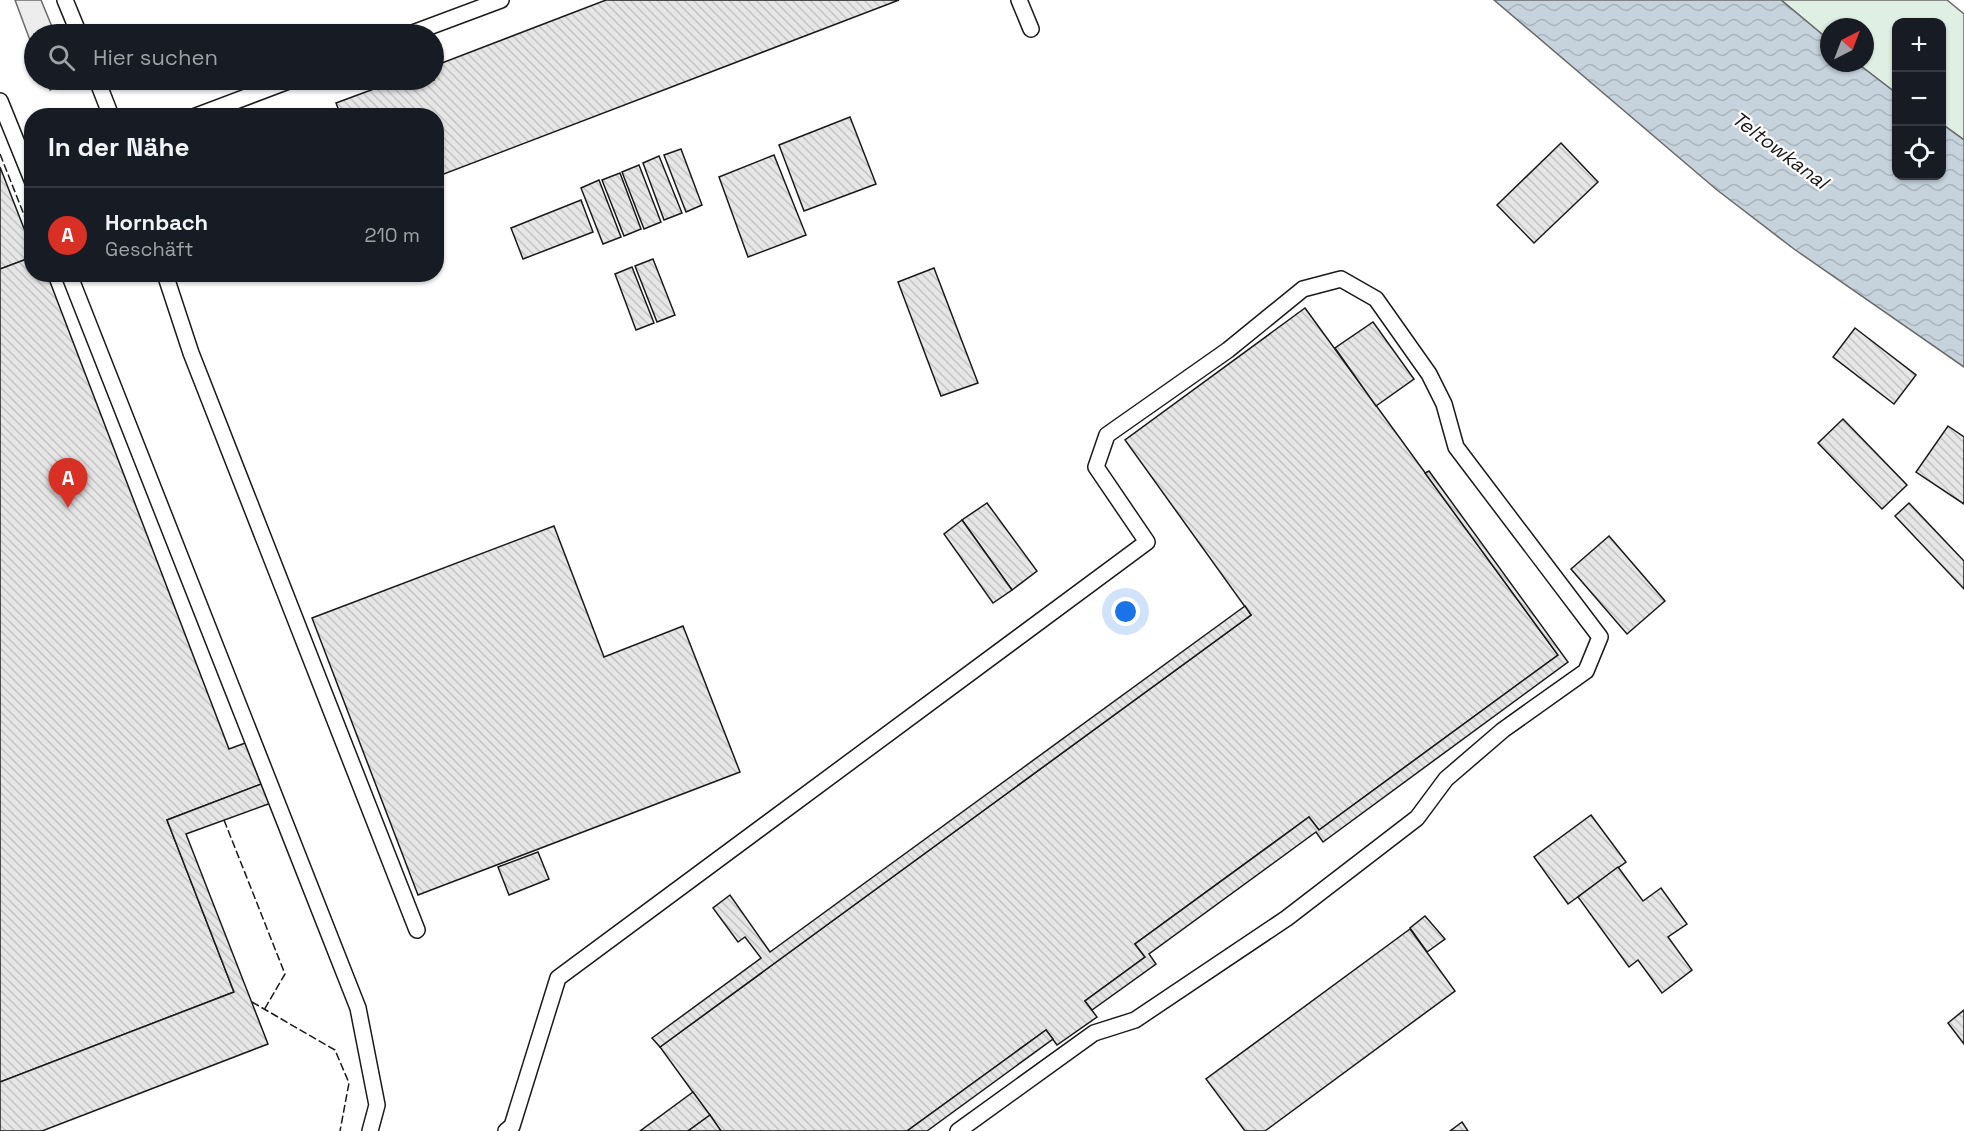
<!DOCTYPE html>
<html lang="de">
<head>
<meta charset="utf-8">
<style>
	body { margin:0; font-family:"Space Grotesk",sans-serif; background:#20242c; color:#f1f3f6 }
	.controls { position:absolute; right:18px; top:18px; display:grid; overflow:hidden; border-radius:12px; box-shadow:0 2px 4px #0004 }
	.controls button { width:54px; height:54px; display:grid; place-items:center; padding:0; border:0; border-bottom:2px solid #363941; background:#171b24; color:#f1f3f6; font:30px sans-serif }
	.compass { position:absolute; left:1820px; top:18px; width:54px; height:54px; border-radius:50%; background:#171b24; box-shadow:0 2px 4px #0004; rotate:42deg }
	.you { position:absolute; left:1126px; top:612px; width:21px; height:21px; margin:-15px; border:4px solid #fff; border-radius:50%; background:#1a73e8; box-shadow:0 0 0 9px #1a73e833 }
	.badge { display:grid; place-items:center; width:39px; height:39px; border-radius:50%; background:#d93025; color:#fff; font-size:20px; font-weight:700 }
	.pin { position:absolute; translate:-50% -50px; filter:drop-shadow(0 2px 3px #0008) }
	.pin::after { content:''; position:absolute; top:32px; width:21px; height:18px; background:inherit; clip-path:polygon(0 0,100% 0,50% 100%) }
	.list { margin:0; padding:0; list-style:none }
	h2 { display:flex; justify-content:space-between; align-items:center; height:78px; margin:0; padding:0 24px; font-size:26px }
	h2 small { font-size:20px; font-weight:400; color:#9ea1a6 }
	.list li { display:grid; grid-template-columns:39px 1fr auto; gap:18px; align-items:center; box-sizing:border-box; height:96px; padding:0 24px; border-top:2px solid #363941 }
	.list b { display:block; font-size:22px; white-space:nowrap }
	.list p { margin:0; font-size:20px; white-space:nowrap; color:#9ea1a6 }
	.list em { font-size:20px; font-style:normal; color:#9ea1a6 }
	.icon { flex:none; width:33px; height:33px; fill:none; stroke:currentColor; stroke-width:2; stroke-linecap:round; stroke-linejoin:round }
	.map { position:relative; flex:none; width:1964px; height:1131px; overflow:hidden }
	.search { position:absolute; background:#171b24; box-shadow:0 2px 4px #0004; left:24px; top:24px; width:420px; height:66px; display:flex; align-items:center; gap:15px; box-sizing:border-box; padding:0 21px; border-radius:33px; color:#9ea1a6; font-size:22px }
	.panel { position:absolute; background:#171b24; box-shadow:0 2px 4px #0004; left:24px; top:108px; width:420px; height:174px; border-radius:24px }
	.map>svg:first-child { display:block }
</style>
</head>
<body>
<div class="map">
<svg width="1964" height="1131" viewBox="0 0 1964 1131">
	<defs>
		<pattern id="water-waves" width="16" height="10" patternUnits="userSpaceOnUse" patternTransform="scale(1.5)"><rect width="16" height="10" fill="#c6d2dc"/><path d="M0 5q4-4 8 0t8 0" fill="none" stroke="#aab4bc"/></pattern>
		<pattern id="building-back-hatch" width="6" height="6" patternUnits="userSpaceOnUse" patternTransform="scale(1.5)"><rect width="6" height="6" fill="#e6e6e6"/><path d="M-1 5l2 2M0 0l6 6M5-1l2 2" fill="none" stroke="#c5c5c5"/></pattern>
	</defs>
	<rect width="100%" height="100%" fill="#fff"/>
	<!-- green -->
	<polygon fill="#e0efe3" stroke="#6a6a6a" stroke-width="1.5" points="1781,0 1947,0 1964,14 1964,140 1942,124 1942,22 1896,22 1896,93 1857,63 1865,63 1865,27 1829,27 1829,40"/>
	<!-- parking -->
	<g fill="#ededed" stroke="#6a6a6a" stroke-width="1.5">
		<polygon points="15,0 41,0 55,34 34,34 34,51"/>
		<polygon points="46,80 72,80 73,81 50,90"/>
	</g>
	<!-- water -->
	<polygon fill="url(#water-waves)" stroke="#6a6a6a" stroke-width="1.5" points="1494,0 1781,0 1829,40 1829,63 1857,63 1896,93 1896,176 1942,176 1942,124 1964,140 1964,367 1794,249 1717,190"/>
	<!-- building -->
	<g fill="url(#building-back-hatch)" stroke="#1a1a1a" stroke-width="1.5">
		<polygon points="606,0 899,0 436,177 436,116 341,116 336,103 398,80 434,80 434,66"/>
		<polygon points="850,117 876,184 804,211 779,145"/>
		<polygon points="1561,143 1598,182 1534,243 1497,205"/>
		<polygon points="681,149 702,205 686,212 664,155"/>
		<polygon points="774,155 806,235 748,257 719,177"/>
		<polygon points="659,156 682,213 664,220 643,163"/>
		<polygon points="639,165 661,222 644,229 622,172"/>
		<polygon points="0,167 32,249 32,257 0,269"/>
		<polygon points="620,173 641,229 624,236 602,180"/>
		<polygon points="599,180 621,237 603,244 581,188"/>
		<polygon points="581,200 593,232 523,259 511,228"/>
		<polygon points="32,257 32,274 47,274 229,749 248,742 264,783 167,820 234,992 0,1082 0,269"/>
		<polygon points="653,259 675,315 657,322 635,266"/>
		<polygon points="632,267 654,323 636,330 615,274"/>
		<polygon points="934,268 978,383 941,396 898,282"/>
		<polygon points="1305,308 1558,655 1319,830 1309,817 1135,944 1145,957 1085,1001 1097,1017 1057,1045 1046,1030 907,1131 721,1131 660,1047 1251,615 1125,440"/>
		<polygon points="1373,322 1414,379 1376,406 1335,348"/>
		<polygon points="1855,328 1916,375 1894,404 1833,357"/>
		<polygon points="1843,419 1907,485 1882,509 1818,443"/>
		<polygon points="1948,426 1964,437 1964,504 1916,472"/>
		<polygon points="1429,471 1568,662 1323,842 1316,832 1149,954 1156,964 1092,1010 1085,1001 1145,957 1135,944 1309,817 1319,830 1558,655 1425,473"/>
		<polygon points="987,503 1037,571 1012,590 962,520"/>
		<polygon points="1909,503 1964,561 1964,589 1895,516"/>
		<polygon points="962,520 1012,590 993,603 944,534"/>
		<polygon points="554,526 604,657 683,626 740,772 418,895 312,618"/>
		<polygon points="1609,536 1665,601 1627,634 1571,569"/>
		<polygon points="1245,606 1251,615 660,1047 652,1038 761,958 745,937 738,942 713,908 730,895 770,952"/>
		<polygon points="264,783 271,803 186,834 268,1044 42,1131 0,1131 0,1082 234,992 167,820"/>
		<polygon points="1591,815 1626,862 1568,904 1534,857"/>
		<polygon points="538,852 549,879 509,895 498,867"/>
		<polygon points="1618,867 1643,901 1661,888 1687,924 1668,937 1692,970 1662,993 1638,960 1629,967 1578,897"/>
		<polygon points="1425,916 1445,939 1427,952 1410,928"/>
		<polygon points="1410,929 1455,991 1265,1131 1245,1131 1206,1079"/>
		<polygon points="1964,1010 1964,1044 1948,1023"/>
		<polygon points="1046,1030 1053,1039 927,1131 907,1131"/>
		<polygon points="693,1092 710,1115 688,1131 640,1131"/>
		<polygon points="710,1115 721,1131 688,1131"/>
		<polygon points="1462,1122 1468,1131 1450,1131"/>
	</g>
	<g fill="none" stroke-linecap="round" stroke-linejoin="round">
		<defs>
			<g id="service">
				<polyline points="65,0 79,34"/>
				<polyline points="1019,0 1031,29"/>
				<polyline points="410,34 501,0"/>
				<polyline points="97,80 111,116"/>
				<polyline points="0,101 32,180"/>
				<polyline points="196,116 291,80"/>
				<polyline points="69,274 358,1008 377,1105 370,1131"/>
				<polyline points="165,274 191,353 417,930"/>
				<polyline points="506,1131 512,1126 558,978 1147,542 1096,467 1107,435 1228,350 1303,289 1341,279 1376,299 1429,374 1444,404 1456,447 1600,637 1586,671 1503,730 1446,779 1417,818 1287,918 1135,1020 1094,1033 958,1131"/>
			</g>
		</defs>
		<!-- service casing -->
		<use href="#service" stroke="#1a1a1a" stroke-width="18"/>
		<!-- service -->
		<use href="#service" stroke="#fff" stroke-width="15"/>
		<!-- fence -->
		<g stroke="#1a1a1a" stroke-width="1.5" stroke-dasharray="8 3" stroke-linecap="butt">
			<polyline points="0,154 32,235"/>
			<polyline points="224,820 285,974 264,1010"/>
			<polyline points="252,1002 335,1050 349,1083 340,1131"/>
		</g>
	</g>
	<g text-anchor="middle" stroke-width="4.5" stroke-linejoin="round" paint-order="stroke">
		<!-- water labels -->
		<g font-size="20" font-style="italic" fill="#1a1a1a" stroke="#fff">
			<text transform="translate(1780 150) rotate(37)" y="7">Teltowkanal</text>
		</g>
	</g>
</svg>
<div class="controls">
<button>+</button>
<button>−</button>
<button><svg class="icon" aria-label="locate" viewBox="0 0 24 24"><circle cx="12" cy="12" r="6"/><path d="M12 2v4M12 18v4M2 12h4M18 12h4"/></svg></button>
</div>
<svg class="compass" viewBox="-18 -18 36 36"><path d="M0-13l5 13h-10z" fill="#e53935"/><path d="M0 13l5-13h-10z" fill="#9ea1a6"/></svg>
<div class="you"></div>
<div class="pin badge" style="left:68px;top:508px">A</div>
<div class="search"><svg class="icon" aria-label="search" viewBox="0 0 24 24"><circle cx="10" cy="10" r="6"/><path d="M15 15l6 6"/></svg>Hier suchen</div>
<section class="panel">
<h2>In der Nähe<small></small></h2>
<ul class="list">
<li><span class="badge">A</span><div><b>Hornbach</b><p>Geschäft</p></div><em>210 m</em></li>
</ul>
</section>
</div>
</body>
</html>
